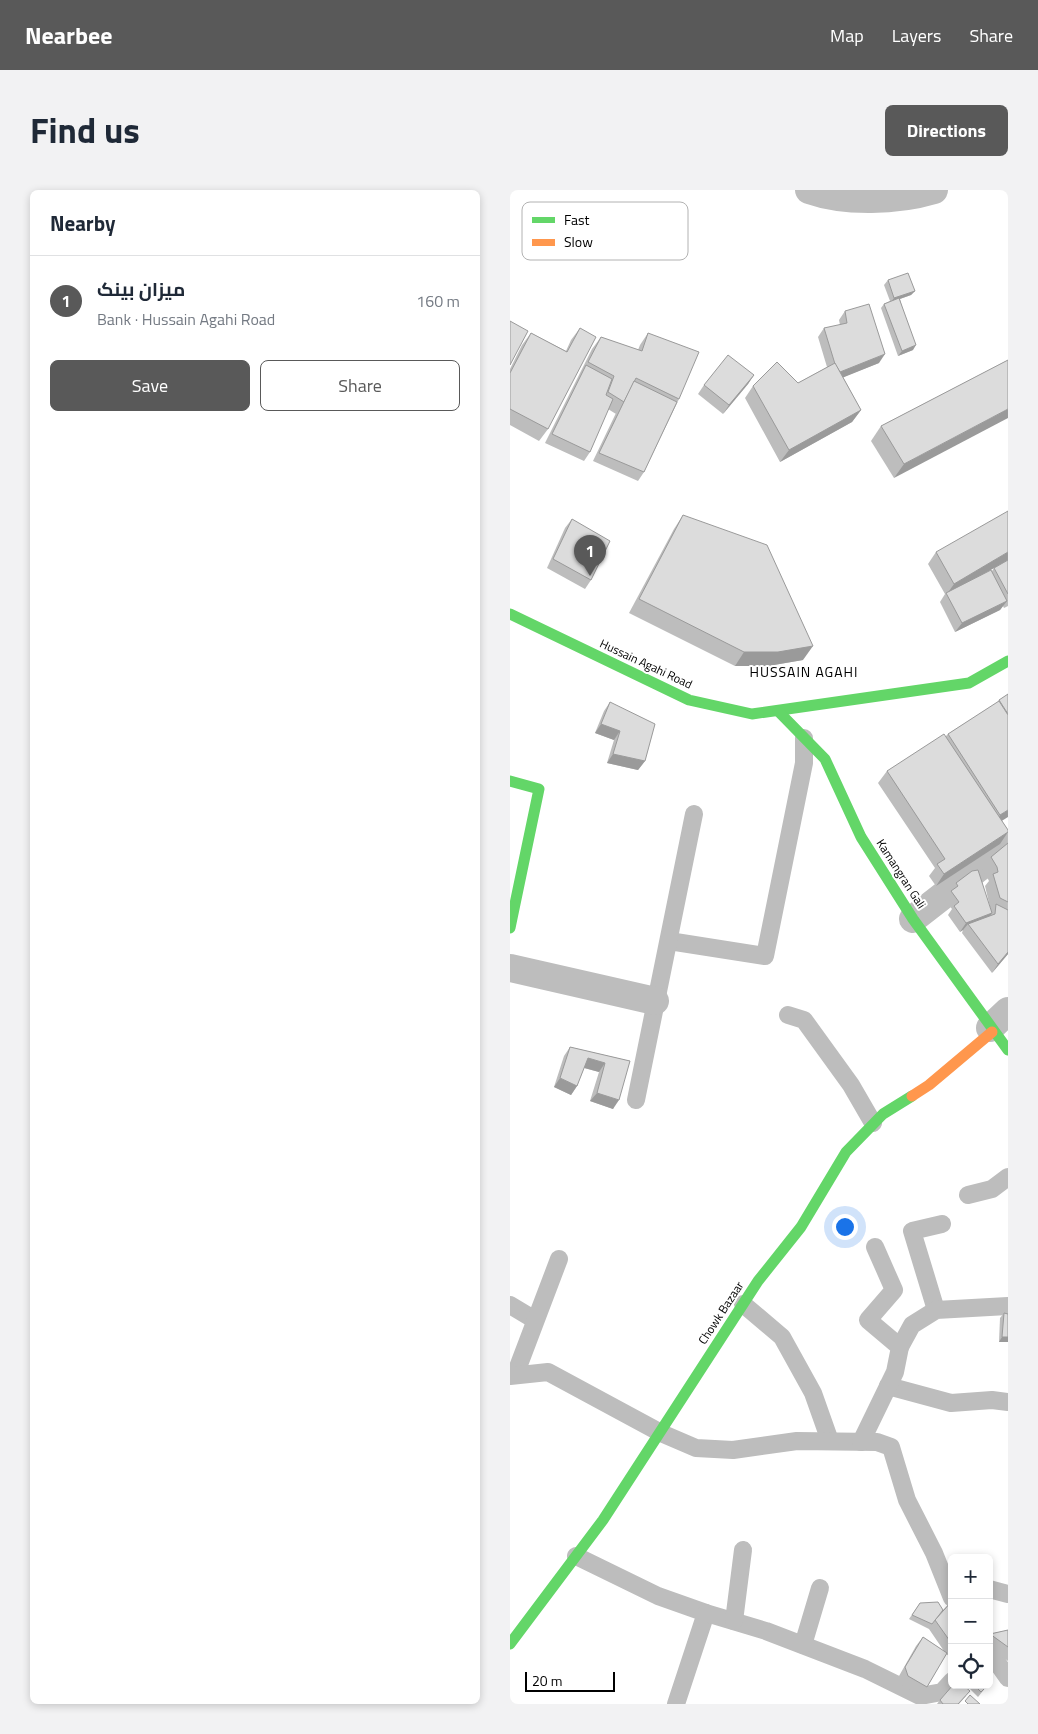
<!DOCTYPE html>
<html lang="en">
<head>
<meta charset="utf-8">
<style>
	body { margin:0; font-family:"Titillium Web",Cairo,sans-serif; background:#f2f2f3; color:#1f2937 }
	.controls { position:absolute; right:15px; bottom:15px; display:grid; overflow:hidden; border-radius:8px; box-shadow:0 2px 8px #0003 }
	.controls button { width:45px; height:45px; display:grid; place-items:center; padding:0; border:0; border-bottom:1px solid #e0e1e3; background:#fff; color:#1f2937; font:25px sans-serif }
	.scale { position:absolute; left:15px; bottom:12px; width:90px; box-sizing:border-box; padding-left:5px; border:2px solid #000; border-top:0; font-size:14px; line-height:18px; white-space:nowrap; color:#000; -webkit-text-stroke:4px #fff; paint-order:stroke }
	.you { position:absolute; left:334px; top:1036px; width:18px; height:18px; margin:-12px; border:4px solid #fff; border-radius:50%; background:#1a73e8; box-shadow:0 0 0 8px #1a73e833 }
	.badge { display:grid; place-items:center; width:32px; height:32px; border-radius:50%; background:#595959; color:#fff; font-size:16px; font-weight:700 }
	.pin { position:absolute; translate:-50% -41px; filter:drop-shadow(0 1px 2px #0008) }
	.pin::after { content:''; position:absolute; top:26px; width:18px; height:15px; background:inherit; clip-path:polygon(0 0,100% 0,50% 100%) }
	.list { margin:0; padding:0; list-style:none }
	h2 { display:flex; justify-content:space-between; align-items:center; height:65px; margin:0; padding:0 20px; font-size:21px }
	h2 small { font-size:16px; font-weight:400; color:#747a83 }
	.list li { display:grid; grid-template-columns:32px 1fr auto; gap:15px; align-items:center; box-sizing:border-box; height:90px; padding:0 20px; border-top:1px solid #e0e1e3 }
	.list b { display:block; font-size:19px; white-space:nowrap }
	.list p { margin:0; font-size:16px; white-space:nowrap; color:#747a83 }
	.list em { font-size:16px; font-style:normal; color:#747a83 }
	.actions { display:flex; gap:10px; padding:15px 20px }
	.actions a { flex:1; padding:11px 0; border:1px solid #595959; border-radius:8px; text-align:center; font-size:18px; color:#595959 }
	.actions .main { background:#595959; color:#fff }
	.icon { flex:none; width:28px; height:28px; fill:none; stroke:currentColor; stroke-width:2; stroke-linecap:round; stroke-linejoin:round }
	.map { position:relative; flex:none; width:498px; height:1514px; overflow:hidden; border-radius:8px }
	header { display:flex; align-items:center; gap:30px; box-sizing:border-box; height:70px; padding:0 25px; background:#595959; color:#fff }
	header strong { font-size:24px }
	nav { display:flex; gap:28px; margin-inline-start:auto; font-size:18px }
	.intro { display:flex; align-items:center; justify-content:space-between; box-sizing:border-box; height:120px; padding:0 30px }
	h1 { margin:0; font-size:35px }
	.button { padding:12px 22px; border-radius:8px; background:#595959; color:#fff; font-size:18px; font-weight:700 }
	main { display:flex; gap:30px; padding:0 30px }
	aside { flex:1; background:#fff; border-radius:8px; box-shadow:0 2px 8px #0003 }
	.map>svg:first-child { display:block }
</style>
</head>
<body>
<header>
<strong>Nearbee</strong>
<nav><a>Map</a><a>Layers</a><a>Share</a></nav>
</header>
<div class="intro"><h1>Find us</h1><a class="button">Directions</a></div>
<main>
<aside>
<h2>Nearby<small></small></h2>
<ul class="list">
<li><span class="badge">1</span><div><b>میزان بینک</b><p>Bank · Hussain Agahi Road</p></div><em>160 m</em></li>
</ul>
<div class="actions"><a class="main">Save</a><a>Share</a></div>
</aside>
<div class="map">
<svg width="498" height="1514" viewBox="0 0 498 1514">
	<rect width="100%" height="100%" fill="#fff"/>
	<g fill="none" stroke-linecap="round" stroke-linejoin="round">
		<!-- lane -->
		<g stroke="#bdbdbd" stroke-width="18">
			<polyline points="159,751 255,766 294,573 294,548"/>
			<polyline points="278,825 294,830 341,895 363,933"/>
			<polyline points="126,910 184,624"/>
			<polyline points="458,1005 482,999 498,987"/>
			<polyline points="233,1114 272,1147 303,1203 320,1251"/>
			<polyline points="0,1115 25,1130"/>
			<polyline points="426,1120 402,1041 432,1034"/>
			<polyline points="390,1157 402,1135 426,1120 498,1116"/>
			<polyline points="5,1185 49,1069"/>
			<polyline points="0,1186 38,1182 151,1243 186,1258 223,1260 287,1251 367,1252 381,1257 397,1310 424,1363 442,1408"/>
			<polyline points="378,1196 441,1213 482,1210 498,1212"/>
			<polyline points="351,1252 385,1182 390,1157 358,1130 384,1100 365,1057"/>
			<polyline points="66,1366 148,1406 196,1423 166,1514"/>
			<polyline points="479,1399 498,1404"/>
			<polyline points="196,1423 256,1441 355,1479 410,1506 432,1502 442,1491"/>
			<polyline points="224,1431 233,1360"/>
			<polyline points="293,1455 310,1398"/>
			<polyline points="479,1461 498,1488"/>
		</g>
		<!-- street -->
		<g stroke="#bdbdbd" stroke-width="28">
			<path d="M299,0c37,13 88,11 125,0"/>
			<polyline points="403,729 498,655"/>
			<polyline points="0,778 145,811"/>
			<polyline points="480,838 498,821"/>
		</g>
		<!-- fast -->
		<g stroke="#63d668" stroke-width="11">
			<polyline points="0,424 179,510 242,524 459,493 498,471"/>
			<polyline points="268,521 315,569 351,647 403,729 498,860"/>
			<polyline points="0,591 29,599 0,738"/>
			<polyline points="0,1454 93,1330 248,1091 291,1037 336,962 373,924 402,906"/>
		</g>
		<!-- slow -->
		<polyline stroke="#ff974d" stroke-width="11" points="402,906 419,895 482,842"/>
	</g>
	<!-- wall -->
	<g fill="#bdbdbd">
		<polygon points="109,14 124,43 107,44 99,32"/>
		<polygon points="378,90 405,101 401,105 390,109 403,160 388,166 371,118 374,114 380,111 374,95"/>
		<polygon points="335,121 369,173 333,187 351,220 342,232 270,272 235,208 243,196 288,193 317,177 308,147 314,138 330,135 329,130"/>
		<polygon points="70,138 38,239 29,251 0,235 0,179 12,155 21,143 56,161 61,150"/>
		<polygon points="138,143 169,209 134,282 128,291 83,271 106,223 106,224 98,219 80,262 74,271 35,253 82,159 91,147 128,160 130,155"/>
		<polygon points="498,170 384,288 361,251 371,236"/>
		<polygon points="244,185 238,194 213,224 188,204 194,195"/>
		<polygon points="173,325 293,470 258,476 225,476 119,423 164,339"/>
		<polygon points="62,329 81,390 75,399 37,378 55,338"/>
		<polygon points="426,362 498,370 470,386 482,381 484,378 498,370 498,416 494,418 493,416 490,420 445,442 430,412 435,404 418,374"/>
		<polygon points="498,504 492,631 498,640 498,643 490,654 426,696 419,686 425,678 368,593 377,581 436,546 438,544 487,513 489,510"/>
		<polygon points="100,512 135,571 128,580 97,573 104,550 85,543 94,521"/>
		<polygon points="498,653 498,764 482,783 452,743 453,740 450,742 438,725 442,719 435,710 446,693 481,721 475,696 479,691 478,689 472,679 481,667"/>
		<polygon points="60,857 120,871 103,919 80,911 89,882 74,878 67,896 61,905 44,897 54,866"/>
		<polygon points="494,1123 498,1152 489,1152 490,1128"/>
		<polygon points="442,1411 442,1468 436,1464 417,1497 410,1506 392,1495 389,1486 406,1456 413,1447 434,1461 419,1439 399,1429 410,1413 433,1420"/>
		<polygon points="498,1440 498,1486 497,1486 498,1471 479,1457 479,1446 480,1444"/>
		<polygon points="456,1495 474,1495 476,1497 468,1507"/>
		<polygon points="456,1506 449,1514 427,1514 430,1510"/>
	</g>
	<!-- shaded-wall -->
	<g fill="#9a9a9a">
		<polygon points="127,38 124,43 107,44 111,39"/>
		<polygon points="405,101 401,105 381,112 384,108"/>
		<polygon points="406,155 403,160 388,166 392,161"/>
		<polygon points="375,164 369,173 322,192 328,183"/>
		<polygon points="244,185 238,194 213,224 219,215"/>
		<polygon points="498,219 498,228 384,288 394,274"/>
		<polygon points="351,220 342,232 270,272 279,260"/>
		<polygon points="498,362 498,370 437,405 437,404 444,394"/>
		<polygon points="497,411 490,420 445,442 452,433"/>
		<polygon points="303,456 293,470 258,476 225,476 234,462"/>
		<polygon points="91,534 110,541 104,550 85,543"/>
		<polygon points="103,564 135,571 128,580 97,573"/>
		<polygon points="498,620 498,627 482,637 490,625"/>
		<polygon points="498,642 490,654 426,696 434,684"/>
		<polygon points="482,723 476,732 458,734 453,740 450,742 456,733"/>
		<polygon points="498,762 498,764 482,783 488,774"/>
		<polygon points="78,868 95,873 89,882 71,877"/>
		<polygon points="50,888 67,896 61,905 44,897"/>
		<polygon points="87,903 109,910 103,919 80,911"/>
		<polygon points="492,1147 498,1147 498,1152 489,1152"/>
	</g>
	<!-- building -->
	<g fill="#dcdcdc" stroke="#9a9a9a">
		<polygon points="398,83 405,101 384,108 378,90"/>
		<polygon points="389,108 406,155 392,161 374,114"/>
		<polygon points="359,114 375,164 330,182 325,174 314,138 337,133 335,121"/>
		<polygon points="0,131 18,141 0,175"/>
		<polygon points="70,138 86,147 38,239 0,219 0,183 21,143 57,162"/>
		<polygon points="138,143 189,162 169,209 126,188 114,212 98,202 104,186 78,172 91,147 132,161"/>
		<polygon points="218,165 244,185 219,215 194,195"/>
		<polygon points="498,170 498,219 394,274 371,236"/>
		<polygon points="267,172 288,193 325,173 351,220 279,260 243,196"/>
		<polygon points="76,175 102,189 96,205 103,209 80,262 42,244"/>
		<polygon points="124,191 167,212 134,282 89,263"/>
		<polygon points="498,321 498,362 444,394 426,362"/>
		<polygon points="173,325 257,355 303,456 268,462 234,462 129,409"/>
		<polygon points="62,329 100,351 81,390 43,369"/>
		<polygon points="498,370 498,404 484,378"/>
		<polygon points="481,380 497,411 452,433 436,403"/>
		<polygon points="498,504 498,524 489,510"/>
		<polygon points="489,511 498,525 498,620 490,625 438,544"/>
		<polygon points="100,512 145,534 135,571 103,564 110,541 91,534"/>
		<polygon points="434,544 498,640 498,642 434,684 427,674 435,669 377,581"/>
		<polygon points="498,653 498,712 490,708 483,684 488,682 487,677 481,667"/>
		<polygon points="468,680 482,723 456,733 444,716 449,712 441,701 448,696 446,693 462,681"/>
		<polygon points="486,714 498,720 498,762 488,774 458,734 485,724"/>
		<polygon points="60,857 120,871 109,910 87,903 95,873 78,868 67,896 50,888"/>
		<polygon points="494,1123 498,1124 498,1147 492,1147"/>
		<polygon points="442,1411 442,1454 425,1430"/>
		<polygon points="428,1412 433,1420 422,1434 402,1425 410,1413"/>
		<polygon points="498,1440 498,1457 480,1444"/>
		<polygon points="413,1447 437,1463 417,1497 398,1486 395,1477"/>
		<polygon points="443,1495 453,1495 460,1501 448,1514 433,1514 430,1510"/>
		<polygon points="464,1495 474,1495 476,1497 471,1502"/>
		<polygon points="460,1505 470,1514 458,1514 455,1511"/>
	</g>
	<g text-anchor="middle" stroke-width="4" stroke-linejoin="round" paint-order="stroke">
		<!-- street labels -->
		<g font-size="12" fill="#000" stroke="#fff">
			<text transform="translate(136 474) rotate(25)" y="4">Hussain Agahi Road</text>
			<text transform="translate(391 684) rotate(57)" y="4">Kamangran Gali</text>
			<text transform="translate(211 1123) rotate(-57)" y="4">Chowk Bazaar</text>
		</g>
		<!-- neighbourhood labels -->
		<g font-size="14" letter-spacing="1" fill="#000" stroke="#fff">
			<text x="294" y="487">HUSSAIN AGAHI</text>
		</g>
	</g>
	<!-- legend -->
	<rect x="12" y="12" width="166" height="58" rx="8" fill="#fff" stroke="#b2b2b2" stroke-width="1"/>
	<rect x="22" y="27" width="23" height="6" fill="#63d668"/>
	<rect x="22" y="49" width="23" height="7" fill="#ff974d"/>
	<g font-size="14" fill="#000">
		<text x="54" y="35">Fast</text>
		<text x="54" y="57">Slow</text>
	</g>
</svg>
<div class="controls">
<button>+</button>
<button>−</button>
<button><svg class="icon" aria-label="locate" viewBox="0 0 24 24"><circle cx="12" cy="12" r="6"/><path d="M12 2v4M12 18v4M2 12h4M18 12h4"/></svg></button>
</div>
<div class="scale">20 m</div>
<div class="you"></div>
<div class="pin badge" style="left:80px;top:386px">1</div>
</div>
</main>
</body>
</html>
